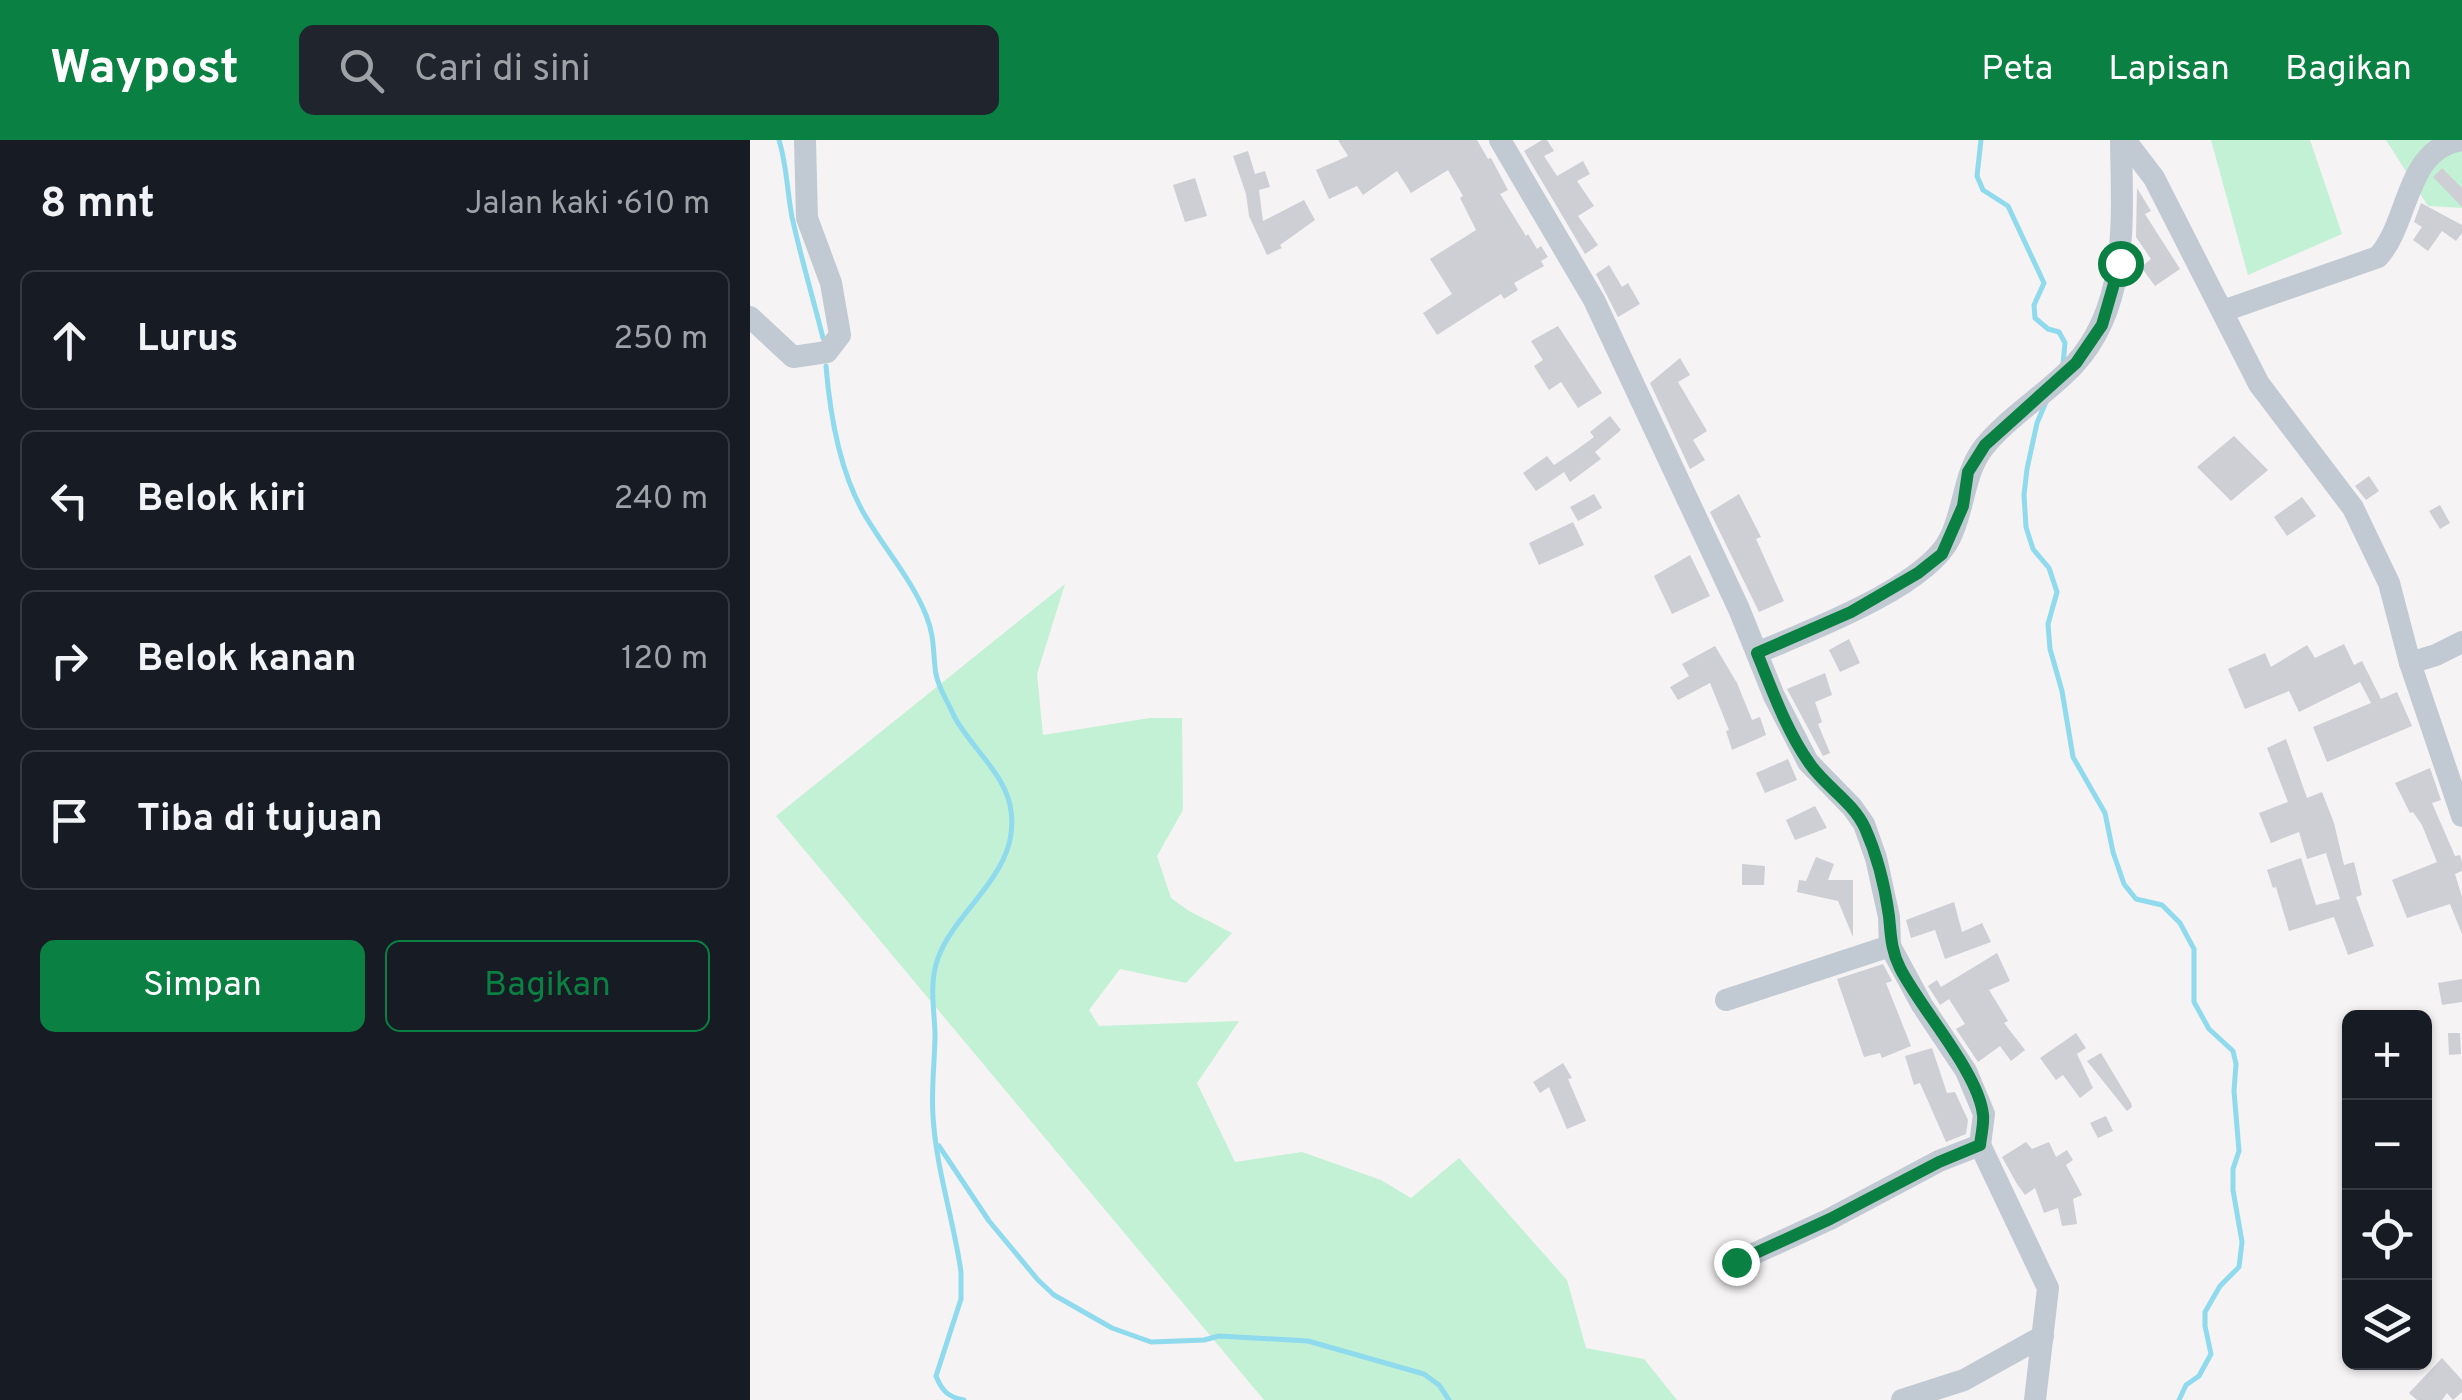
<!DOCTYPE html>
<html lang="id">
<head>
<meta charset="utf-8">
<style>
	body { margin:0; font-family:Overpass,sans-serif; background:#20242c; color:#f1f3f6 }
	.controls { position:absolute; right:30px; bottom:30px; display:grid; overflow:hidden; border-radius:15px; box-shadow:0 2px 8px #0004 }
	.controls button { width:90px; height:90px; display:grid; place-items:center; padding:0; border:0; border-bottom:2px solid #363941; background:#171b24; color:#f1f3f6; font:50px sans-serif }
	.stop { position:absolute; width:30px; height:30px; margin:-22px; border:8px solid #0b8043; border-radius:50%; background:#fff }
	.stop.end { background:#0b8043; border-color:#fff; box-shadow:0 2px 10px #0008 }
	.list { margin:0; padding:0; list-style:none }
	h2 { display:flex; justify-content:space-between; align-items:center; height:130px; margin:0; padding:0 40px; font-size:42px }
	h2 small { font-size:32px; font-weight:400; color:#9ea1a6 }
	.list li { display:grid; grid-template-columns:65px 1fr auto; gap:30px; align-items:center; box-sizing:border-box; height:140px; margin:0 20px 20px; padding:0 20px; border:2px solid #363941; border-radius:15px }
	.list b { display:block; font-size:38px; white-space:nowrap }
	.list em { font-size:32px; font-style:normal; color:#9ea1a6 }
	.actions { display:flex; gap:20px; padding:30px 40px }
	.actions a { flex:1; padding:22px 0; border:2px solid #0b8043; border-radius:15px; text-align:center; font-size:35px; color:#0b8043 }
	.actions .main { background:#0b8043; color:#fff }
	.icon { flex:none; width:55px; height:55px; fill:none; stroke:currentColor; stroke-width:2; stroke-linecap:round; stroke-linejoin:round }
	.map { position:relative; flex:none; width:1712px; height:1260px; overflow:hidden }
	header { display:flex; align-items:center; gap:60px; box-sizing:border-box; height:140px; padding:0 50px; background:#0b8043; color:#fff }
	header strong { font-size:48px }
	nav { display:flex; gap:55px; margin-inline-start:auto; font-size:35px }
	.search { width:700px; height:90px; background:#20242c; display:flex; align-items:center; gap:25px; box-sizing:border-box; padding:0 35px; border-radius:15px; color:#9ea1a6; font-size:38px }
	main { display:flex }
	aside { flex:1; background:#171b24 }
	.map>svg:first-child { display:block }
</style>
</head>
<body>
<header>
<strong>Waypost</strong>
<div class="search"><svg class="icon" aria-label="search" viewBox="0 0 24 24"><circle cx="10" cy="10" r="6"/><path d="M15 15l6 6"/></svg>Cari di sini</div>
<nav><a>Peta</a><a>Lapisan</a><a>Bagikan</a></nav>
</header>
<main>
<aside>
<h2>8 mnt<small>Jalan kaki · 610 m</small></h2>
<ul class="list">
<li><svg class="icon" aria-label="ahead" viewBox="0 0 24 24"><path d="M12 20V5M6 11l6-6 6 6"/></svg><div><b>Lurus</b></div><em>250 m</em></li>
<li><svg class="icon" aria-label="left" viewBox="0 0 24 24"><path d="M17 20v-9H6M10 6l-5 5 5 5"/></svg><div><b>Belok kiri</b></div><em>240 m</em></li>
<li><svg class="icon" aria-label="right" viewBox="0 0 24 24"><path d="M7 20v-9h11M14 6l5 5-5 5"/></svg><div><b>Belok kanan</b></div><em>120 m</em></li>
<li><svg class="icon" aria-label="arrive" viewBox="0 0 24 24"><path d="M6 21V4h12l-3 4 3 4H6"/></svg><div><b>Tiba di tujuan</b></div></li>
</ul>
<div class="actions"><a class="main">Simpan</a><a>Bagikan</a></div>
</aside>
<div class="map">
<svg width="1712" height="1260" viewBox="0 0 1712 1260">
	<rect width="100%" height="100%" fill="#f5f3f3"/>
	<!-- green -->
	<g fill="#c3f1d5">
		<polygon points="1461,0 1560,0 1592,94 1498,135"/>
		<polygon points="1636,0 1712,0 1712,68 1678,66"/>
		<polygon points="315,444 287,534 293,595 400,578 432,578 433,670 407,716 421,758 439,771 482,793 436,843 370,829 339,870 349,886 489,881 447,943 485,1022 552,1012 631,1040 661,1058 709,1018 817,1140 836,1208 894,1219 927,1260 514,1260 26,676"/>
	</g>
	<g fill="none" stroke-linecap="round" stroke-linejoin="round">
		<!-- stream -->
		<g stroke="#90daee" stroke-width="5">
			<path d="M29,0c8,26 8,51 13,77 9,41 21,81 31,121"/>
			<polyline points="1231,0 1227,36 1233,50 1258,66 1294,143 1284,165 1285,178 1298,189 1309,192 1315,203 1313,224"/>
			<path d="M76,226c4,49 13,103 37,146 20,35 48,66 63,103 8,20 7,33 9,52 1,17 12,33 19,49 15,29 49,56 56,89 14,66 -53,101 -72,153 -9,26 -4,48 -3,75 0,27 -4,56 -2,83 3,53 21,105 28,156v27l-25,77c6,15 12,21 28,24"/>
			<polyline points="1296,262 1287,283 1277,329 1274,355 1276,387 1283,409 1299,428 1307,452 1298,484 1300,509 1312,551 1323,617 1355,673 1363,712 1374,744 1386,759 1412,765 1430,783 1444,809 1444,862 1459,889 1483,911 1486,924 1484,951 1489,1011 1483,1029 1483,1050 1492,1102 1489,1127 1470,1146 1455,1172 1455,1186 1461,1214 1449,1236 1436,1245 1429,1260"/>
			<polyline points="189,1006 239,1081 288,1140 304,1155 362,1188 401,1202 454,1200 469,1196 558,1201 674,1234 689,1245 699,1260"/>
		</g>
	</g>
	<!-- building -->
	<g fill="#cdcfd5">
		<polygon points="588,0 727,0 738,19 741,18 758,50 750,54 776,96 778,94 787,109 791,106 798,117 791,121 794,126 764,143 768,150 754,159 751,154 687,195 673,173 702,154 680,119 726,90 710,58 713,56 698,30 661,53 647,31 613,55 607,46 579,59 566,30 598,16"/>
		<polygon points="792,0 797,0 804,11 794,16 807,36 833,21 840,34 827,41 844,66 828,76 848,105 835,114 774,11"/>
		<polygon points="498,11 505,34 515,31 520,47 509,50 513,81 554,60 565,80 530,105 532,108 517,115 499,76 496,54 483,16"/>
		<polygon points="1692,28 1712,48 1712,67 1683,37"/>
		<polygon points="445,38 457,76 435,82 423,45"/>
		<polygon points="1387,48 1401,71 1395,74 1430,129 1405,146 1391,127 1401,119 1386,97"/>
		<polygon points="1671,63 1712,85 1712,93 1706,101 1692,91 1678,111 1663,100 1672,87 1664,82"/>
		<polygon points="859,125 872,147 878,143 890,164 868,177 846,134"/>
		<polygon points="808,186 852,253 828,268 811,242 799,250 784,226 793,220 781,201"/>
		<polygon points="930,218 940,235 928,242 957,291 943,300 955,320 940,329 900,243"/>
		<polygon points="860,276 871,290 845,312 851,319 820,342 814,332 786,351 773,333 797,316 804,325 822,313 844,297 840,292"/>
		<polygon points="1484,296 1518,330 1481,361 1447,327"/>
		<polygon points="1619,336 1629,351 1616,360 1605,346"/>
		<polygon points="844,354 852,368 828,381 820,367"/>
		<polygon points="989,354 1011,397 1006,399 1034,461 1009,472 960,372"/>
		<polygon points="1552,357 1566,376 1537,396 1524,377"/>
		<polygon points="1690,365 1700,383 1690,389 1679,371"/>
		<polygon points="823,382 834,405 789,425 779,403"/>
		<polygon points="940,415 960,456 922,474 904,436"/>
		<polygon points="1099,499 1110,523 1090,532 1079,510"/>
		<polygon points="1594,504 1604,525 1612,521 1631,559 1647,552 1662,586 1577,622 1563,587 1621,563 1610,542 1549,572 1539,551 1495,569 1478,529 1515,513 1521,527 1557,505 1565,518"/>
		<polygon points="965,506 987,543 1002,580 1010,577 1016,595 982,610 976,591 979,590 960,543 928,560 920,547 939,536 932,524"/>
		<polygon points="1075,533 1082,555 1065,562 1072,582 1068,584 1080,613 1073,616 1037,549"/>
		<polygon points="1536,599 1557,658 1572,652 1584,683 1594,725 1604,722 1612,755 1606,757 1624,806 1598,815 1584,777 1539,791 1526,747 1523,748 1517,730 1551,718 1566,765 1590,759 1576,713 1557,719 1549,692 1521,703 1509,673 1538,662 1517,608"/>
		<polygon points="1038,619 1047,640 1015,653 1006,633"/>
		<polygon points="1680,628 1691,660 1682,663 1705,716 1710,715 1712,722 1712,731 1705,734 1712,757 1712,794 1700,764 1657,778 1642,740 1687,722 1672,685 1663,672 1660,673 1645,643"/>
		<polygon points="1065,666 1077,688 1045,700 1036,680"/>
		<polygon points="1066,717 1084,724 1078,740 1103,740 1103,797 1088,761 1047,752 1049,740 1056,741"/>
		<polygon points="992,724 1015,726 1014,745 992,745"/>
		<polygon points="1204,762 1212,792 1232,783 1241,802 1195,819 1185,790 1161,798 1156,780"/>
		<polygon points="1247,813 1260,841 1239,850 1258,881 1254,883 1275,910 1261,921 1250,906 1228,922 1206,889 1215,884 1199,859 1190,865 1178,846 1187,840 1191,847"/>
		<polygon points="1133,824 1142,841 1136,843 1161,906 1132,918 1130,913 1114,917 1087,839"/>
		<polygon points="1712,839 1712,862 1692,865 1688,843"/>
		<polygon points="1326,893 1336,908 1327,914 1343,948 1330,958 1313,935 1306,940 1290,918"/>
		<polygon points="1698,893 1710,893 1711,914 1699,915"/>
		<polygon points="1182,908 1197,953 1205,952 1218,980 1216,994 1196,1002 1170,943 1164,945 1155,916"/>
		<polygon points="1351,913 1381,963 1382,967 1377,971 1337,921"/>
		<polygon points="813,923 822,938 818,939 836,981 817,989 799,947 790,953 783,942"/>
		<polygon points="1356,976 1363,991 1348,998 1340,983"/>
		<polygon points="1276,1002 1282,1009 1299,1002 1306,1017 1317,1010 1323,1020 1316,1025 1332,1055 1323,1059 1327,1084 1312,1086 1308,1068 1294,1073 1285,1048 1275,1055 1267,1044 1252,1017"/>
		<polygon points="1692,1218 1712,1240 1712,1252 1703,1260 1697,1253 1692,1260 1667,1260 1659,1253"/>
	</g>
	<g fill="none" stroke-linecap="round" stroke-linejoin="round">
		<!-- minor -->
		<g stroke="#c1cad2" stroke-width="22">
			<polyline points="750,0 844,160 989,469 1024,556 1058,622 1102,667 1114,684 1126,718 1139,777 1140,806 1172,865 1216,931 1234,974 1230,1005"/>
			<polyline points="1375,0 1404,38 1509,244 1603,368 1639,443 1660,523 1712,676"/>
			<path d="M1473,171l155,-54c32,-35 27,-109 84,-117"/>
			<polyline points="0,177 43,217 77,212 90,195 81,143 57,78 55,0"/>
			<path d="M1007,513c49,-21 170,-66 193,-115 15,-30 13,-64 34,-91 25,-31 63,-53 90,-82 56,-60 48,-150 47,-225"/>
			<polyline points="1660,523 1686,515 1712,502"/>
			<polyline points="976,860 1140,806"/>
			<polyline points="986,1122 1080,1079 1189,1021 1230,1005 1298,1148 1285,1260"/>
			<polyline points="1152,1260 1214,1240 1293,1196"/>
		</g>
	</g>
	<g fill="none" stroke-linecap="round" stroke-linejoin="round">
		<!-- route -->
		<path stroke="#0b8043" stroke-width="12" d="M986,1122l94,-43 109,-57 41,-17c1,-9 4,-21 3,-30 -4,-42 -63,-107 -83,-147 -9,-18 -9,-32 -11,-52 -4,-29 -12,-61 -24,-88 -12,-26 -39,-41 -55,-64 -23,-32 -38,-74 -53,-111l94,-41 67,-39 24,-19 21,-48 5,-34 17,-27 91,-82 26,-38 18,-62"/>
	</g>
</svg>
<div class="controls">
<button>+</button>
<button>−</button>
<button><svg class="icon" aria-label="locate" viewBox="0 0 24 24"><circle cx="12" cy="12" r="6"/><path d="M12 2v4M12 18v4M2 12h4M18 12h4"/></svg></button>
<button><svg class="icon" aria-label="layers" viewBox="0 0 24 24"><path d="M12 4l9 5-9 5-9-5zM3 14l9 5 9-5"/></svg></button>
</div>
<div class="stop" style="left:1370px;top:123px"></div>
<div class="stop end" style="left:986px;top:1122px"></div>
</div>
</main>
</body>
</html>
